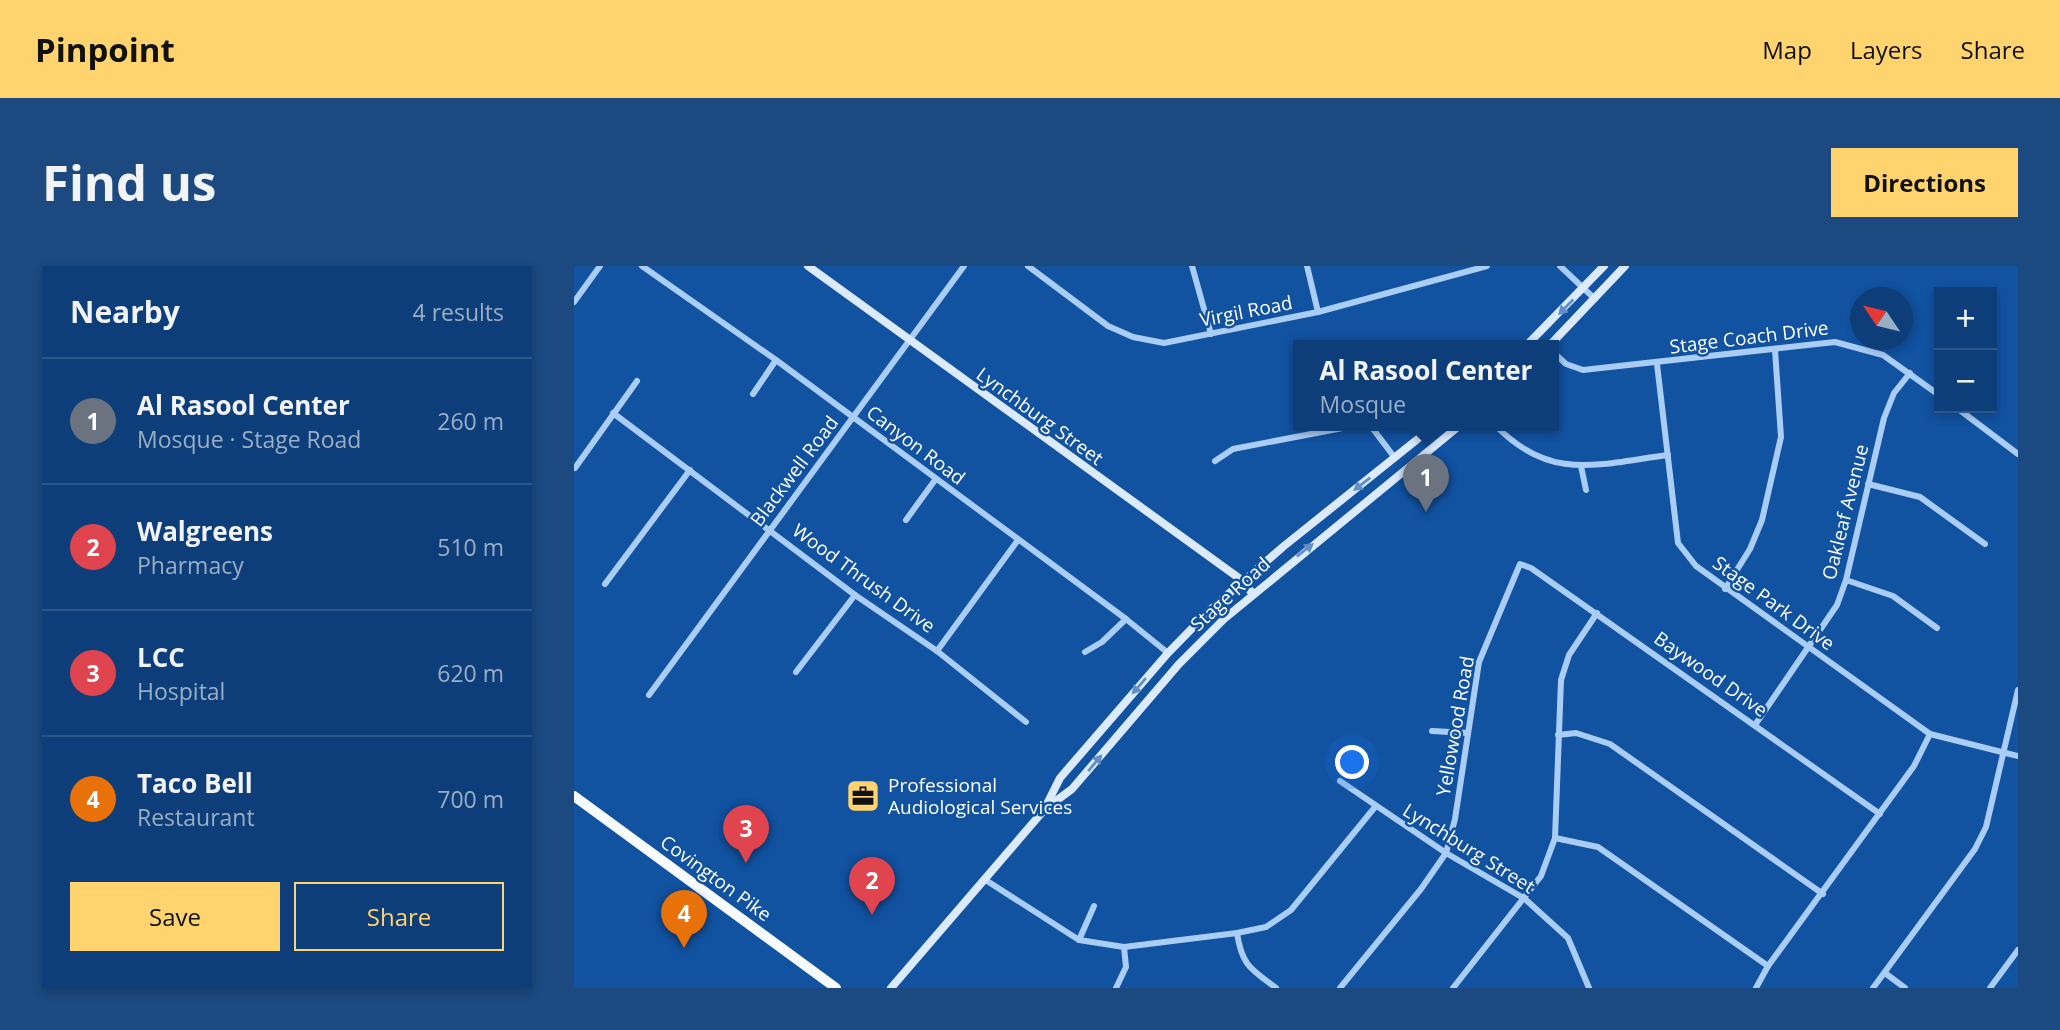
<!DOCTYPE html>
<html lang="en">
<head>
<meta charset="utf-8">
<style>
	body { margin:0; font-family:"Open Sans",sans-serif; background:#1b4980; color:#f1f3f6 }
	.controls { position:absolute; right:21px; top:21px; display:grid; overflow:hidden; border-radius:0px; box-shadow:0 4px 10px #0003 }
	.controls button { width:63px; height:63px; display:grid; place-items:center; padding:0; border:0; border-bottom:2px solid #2d578a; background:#0d3e79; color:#f1f3f6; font:35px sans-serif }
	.compass { position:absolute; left:1276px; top:21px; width:63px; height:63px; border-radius:50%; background:#0d3e79; box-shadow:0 4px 10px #0003; rotate:305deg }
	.you { position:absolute; left:779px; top:497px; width:24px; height:24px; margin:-18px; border:5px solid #fff; border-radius:50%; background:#1a73e8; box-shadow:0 0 0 10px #1a73e833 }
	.badge { display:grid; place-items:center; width:46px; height:46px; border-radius:50%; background:#ffd36e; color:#fff; font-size:23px; font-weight:700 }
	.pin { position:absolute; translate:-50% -58px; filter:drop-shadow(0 2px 4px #0008) }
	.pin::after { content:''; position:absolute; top:37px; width:24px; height:21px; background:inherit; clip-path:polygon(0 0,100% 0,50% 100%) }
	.popup { position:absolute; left:719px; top:74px; width:266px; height:91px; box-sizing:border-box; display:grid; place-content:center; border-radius:0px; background:#0d3e79; filter:drop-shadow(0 2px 5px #0005); font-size:23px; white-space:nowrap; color:#9aaec6 }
	.popup b { font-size:26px; color:#f1f3f6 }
	.popup::after { content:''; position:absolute; left:50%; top:100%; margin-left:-14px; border:14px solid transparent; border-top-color:#0d3e79 }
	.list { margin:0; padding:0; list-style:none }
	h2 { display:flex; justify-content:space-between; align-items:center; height:91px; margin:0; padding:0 28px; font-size:30px }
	h2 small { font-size:23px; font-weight:400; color:#9aaec6 }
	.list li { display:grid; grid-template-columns:46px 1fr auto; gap:21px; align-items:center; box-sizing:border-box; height:126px; padding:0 28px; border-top:2px solid #2d578a }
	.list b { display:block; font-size:26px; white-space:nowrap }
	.list p { margin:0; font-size:23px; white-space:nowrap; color:#9aaec6 }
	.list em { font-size:23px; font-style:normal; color:#9aaec6 }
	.actions { display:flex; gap:14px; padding:21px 28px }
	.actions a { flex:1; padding:16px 0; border:2px solid #ffd36e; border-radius:0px; text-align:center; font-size:24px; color:#ffd36e }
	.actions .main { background:#ffd36e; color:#111 }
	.map { position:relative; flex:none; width:1444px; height:722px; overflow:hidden; border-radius:0px }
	header { display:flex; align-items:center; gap:42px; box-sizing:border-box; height:98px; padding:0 35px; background:#ffd36e; color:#111 }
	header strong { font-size:33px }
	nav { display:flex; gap:38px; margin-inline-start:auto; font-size:24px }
	.intro { display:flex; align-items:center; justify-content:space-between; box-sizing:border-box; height:168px; padding:0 42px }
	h1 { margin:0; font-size:49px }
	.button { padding:18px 32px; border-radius:0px; background:#ffd36e; color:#111; font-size:24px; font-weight:700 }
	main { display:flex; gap:42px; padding:0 42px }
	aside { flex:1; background:#0d3e79; border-radius:0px; box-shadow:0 4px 10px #0003 }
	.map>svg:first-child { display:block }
</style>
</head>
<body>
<header>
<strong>Pinpoint</strong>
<nav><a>Map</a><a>Layers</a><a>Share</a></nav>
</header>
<div class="intro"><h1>Find us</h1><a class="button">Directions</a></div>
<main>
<aside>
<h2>Nearby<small>4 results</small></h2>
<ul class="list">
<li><span class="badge" style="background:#6b7280">1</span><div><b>Al Rasool Center</b><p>Mosque · Stage Road</p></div><em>260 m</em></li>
<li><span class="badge" style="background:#e0444e">2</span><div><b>Walgreens</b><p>Pharmacy</p></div><em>510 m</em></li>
<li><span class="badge" style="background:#e0444e">3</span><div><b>LCC</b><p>Hospital</p></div><em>620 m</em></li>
<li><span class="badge" style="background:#e8710a">4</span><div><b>Taco Bell</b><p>Restaurant</p></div><em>700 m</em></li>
</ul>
<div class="actions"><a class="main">Save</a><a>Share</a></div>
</aside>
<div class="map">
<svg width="1444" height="722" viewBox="0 0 1444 722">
	<rect width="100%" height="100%" fill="#1152a1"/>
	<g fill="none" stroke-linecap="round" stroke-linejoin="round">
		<!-- street -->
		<g stroke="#aacdf5" stroke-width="6">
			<polyline points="68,0 202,94 552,353 594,387"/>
			<polyline points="454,0 534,60 559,71 590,77 744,46 913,0"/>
			<polyline points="618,0 637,68"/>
			<polyline points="733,0 744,46"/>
			<polyline points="986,0 1021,33"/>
			<polyline points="0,36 26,0"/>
			<polyline points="980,87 992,98 1009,104 1261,76 1309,89 1365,129"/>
			<polyline points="1083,98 1104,277 1122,300 1356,468 1444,490"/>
			<polyline points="179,128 202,94"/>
			<polyline points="1383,142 1444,188"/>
			<polyline points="39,147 281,329 363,385 452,456"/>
			<polyline points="789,160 799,163 821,192"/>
			<path d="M922,160c55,56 102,38 172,29"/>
			<polyline points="641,195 659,183 779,160"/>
			<polyline points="1007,200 1012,224"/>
			<polyline points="1,202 63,115"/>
			<polyline points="1294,218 1346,231 1411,278"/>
			<polyline points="332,254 361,214"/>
			<polyline points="1272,314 1319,330 1363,362"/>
			<polyline points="31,318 116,204"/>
			<polyline points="1151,323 1176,283 1188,254 1207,171 1201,84"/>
			<polyline points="363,385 444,274"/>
			<polyline points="511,386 528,376 552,353"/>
			<polyline points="222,406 281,329"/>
			<polyline points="75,429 390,0"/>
			<polyline points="1181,459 1263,339 1272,314 1310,152 1320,127 1336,107"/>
			<polyline points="858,465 894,467"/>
			<polyline points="984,469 1002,467 1036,478 1249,628"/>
			<polyline points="766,515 872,587 951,633 994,672 1015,722"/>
			<polyline points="981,572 1024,581 1194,700"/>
			<polyline points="410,613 505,674 550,681 663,667 692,661 717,644 801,541"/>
			<path d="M663,667c5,33 14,36 39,55"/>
			<polyline points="505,674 520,640"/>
			<polyline points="1311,707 1331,722"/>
			<polyline points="542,722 552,701 550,681"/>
			<polyline points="766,722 847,623 872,587 881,553 905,396 946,298 957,302 1306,548"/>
			<polyline points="879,722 967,610 981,572 987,414 995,389 1023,347"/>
			<polyline points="1182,722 1194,700 1340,500 1356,468"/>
			<polyline points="1299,722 1401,583 1412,561 1444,424"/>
			<polyline points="1416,722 1444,684"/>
		</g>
		<!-- secondary -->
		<g stroke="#dbeafe" stroke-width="8">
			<polyline points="234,0 669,315 678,327"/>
			<polyline points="952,80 1030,0"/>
			<polyline points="975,80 1051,0"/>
			<polyline points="472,540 486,512 594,387 636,344 710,280 860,160"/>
			<polyline points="317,722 471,543 498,523 605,398 650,353 885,160"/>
		</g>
		<!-- primary -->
		<polyline stroke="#f8fbff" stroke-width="10" points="0,530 262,722"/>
	</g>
	<!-- one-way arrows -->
	<defs><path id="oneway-solid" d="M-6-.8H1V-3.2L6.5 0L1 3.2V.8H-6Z" transform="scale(1.75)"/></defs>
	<g fill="#628fc6">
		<use href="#oneway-solid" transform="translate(992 41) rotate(134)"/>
		<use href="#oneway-solid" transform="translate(788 218) rotate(142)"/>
		<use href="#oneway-solid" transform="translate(731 284) rotate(-38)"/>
		<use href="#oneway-solid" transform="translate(565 420) rotate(131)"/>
		<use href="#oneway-solid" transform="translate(521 497) rotate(-50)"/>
	</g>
	<!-- icons -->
	<defs>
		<symbol id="office-square" viewBox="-11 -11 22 22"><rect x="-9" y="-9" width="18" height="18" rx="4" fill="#ffd36e" stroke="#1152a1"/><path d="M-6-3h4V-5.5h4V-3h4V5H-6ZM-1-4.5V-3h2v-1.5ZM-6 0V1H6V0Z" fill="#111"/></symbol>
	</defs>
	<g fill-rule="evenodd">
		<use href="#office-square" x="270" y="511" width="38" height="38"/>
	</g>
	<g text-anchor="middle" stroke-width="5" stroke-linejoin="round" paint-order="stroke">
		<!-- street labels -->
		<g font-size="19" fill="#fff" stroke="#1152a1">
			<text transform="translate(672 45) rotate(-11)" y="7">Virgil Road</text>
			<text transform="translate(1175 71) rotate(-7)" y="7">Stage Coach Drive</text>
			<text transform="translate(466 150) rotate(36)" y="7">Lynchburg Street</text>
			<text transform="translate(342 179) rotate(37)" y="7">Canyon Road</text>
			<text transform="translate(220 205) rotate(-53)" y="7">Blackwell Road</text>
			<text transform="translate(1271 246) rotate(-76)" y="7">Oakleaf Avenue</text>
			<text transform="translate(290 312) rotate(36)" y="7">Wood Thrush Drive</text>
			<text transform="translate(656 328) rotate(-42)" y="7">Stage Road</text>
			<text transform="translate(1200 337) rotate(36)" y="7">Stage Park Drive</text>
			<text transform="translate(1137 408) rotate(35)" y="7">Baywood Drive</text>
			<text transform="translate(881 460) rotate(-80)" y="7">Yellowood Road</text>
			<text transform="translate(895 582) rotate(32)" y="7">Lynchburg Street</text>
			<text transform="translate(142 612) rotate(36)" y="7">Covington Pike</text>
		</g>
		<!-- poi labels -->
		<g font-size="19" fill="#fff" stroke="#1152a1" text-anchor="start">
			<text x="314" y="526">Professional<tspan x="314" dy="22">Audiological Services</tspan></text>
		</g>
	</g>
</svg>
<div class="controls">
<button>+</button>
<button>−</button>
</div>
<svg class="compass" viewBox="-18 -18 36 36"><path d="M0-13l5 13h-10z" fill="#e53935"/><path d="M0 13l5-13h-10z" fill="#9aaec6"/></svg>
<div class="you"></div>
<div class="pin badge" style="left:852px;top:246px;background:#6b7280">1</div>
<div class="popup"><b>Al Rasool Center</b>Mosque</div>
<div class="pin badge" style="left:298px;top:649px;background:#e0444e">2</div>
<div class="pin badge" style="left:172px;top:597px;background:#e0444e">3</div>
<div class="pin badge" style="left:110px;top:682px;background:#e8710a">4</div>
</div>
</main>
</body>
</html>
